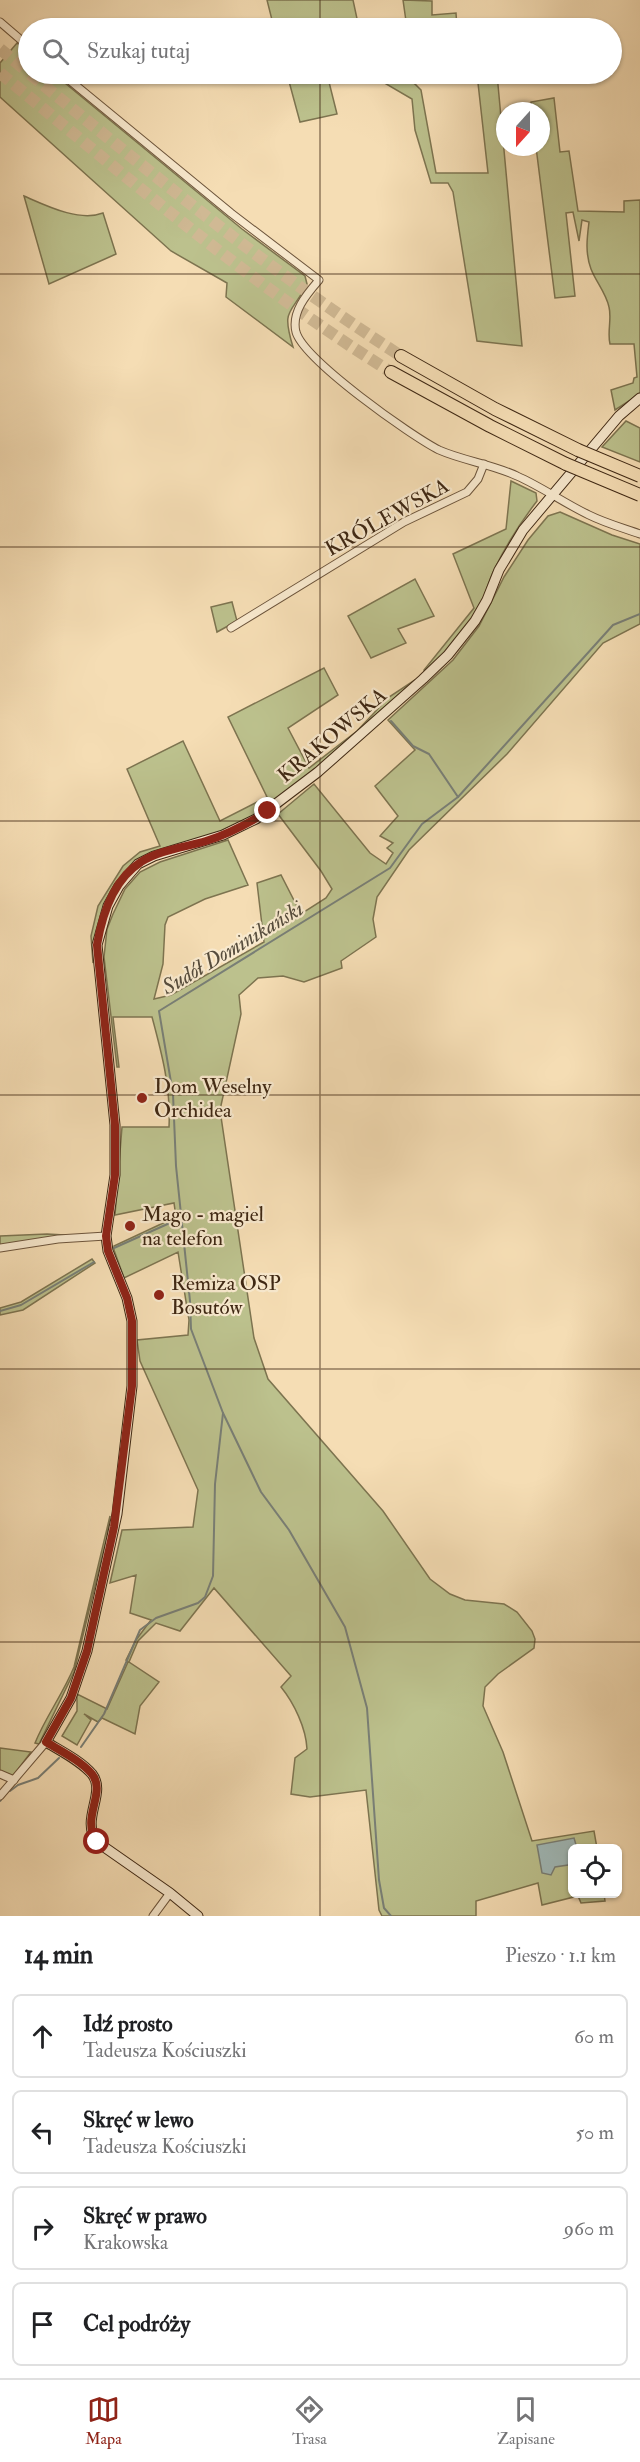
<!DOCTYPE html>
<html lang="pl">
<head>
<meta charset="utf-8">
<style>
	body { margin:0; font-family:"IM FELL Double Pica",serif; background:#f2f2f2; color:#202124 }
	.controls { position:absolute; right:18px; bottom:18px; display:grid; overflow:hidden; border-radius:9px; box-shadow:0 2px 4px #0004 }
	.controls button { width:54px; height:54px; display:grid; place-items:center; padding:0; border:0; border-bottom:2px solid #e0e0e0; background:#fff; color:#202124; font:30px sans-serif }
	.compass { position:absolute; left:496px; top:102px; width:54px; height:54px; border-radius:50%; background:#fff; box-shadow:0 2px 4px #0004; rotate:201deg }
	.stop { position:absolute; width:18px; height:18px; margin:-14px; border:4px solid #8f2418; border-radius:50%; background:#fff }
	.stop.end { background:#8f2418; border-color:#fff; box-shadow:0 2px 6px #0008 }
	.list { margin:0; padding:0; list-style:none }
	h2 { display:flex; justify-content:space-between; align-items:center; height:78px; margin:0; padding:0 24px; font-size:26px }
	h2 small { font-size:20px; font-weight:400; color:#757577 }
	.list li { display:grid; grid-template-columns:39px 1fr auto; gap:18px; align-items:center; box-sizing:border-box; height:84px; margin:0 12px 12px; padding:0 12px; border:2px solid #e0e0e0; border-radius:9px }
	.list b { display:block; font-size:22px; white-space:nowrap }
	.list p { margin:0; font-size:20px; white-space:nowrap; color:#757577 }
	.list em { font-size:20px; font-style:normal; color:#757577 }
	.icon { flex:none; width:33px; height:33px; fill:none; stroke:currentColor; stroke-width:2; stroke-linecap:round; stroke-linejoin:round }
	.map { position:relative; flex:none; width:640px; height:1916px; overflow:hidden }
	.search { position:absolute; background:#fff; box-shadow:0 2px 4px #0004; left:18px; right:18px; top:18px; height:66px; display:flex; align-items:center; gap:15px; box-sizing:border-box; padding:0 21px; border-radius:33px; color:#757577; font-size:22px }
	.sheet { height:462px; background:#fff }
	nav { display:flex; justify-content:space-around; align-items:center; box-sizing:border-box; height:84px; border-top:2px solid #e0e0e0; background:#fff; font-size:16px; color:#757577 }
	nav a { display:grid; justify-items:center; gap:3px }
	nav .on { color:#8f2418 }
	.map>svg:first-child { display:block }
</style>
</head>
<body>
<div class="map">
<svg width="640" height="1916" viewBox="0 0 640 1916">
	<rect width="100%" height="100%" fill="#f5ddb4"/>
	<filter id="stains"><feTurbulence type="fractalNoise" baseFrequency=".00333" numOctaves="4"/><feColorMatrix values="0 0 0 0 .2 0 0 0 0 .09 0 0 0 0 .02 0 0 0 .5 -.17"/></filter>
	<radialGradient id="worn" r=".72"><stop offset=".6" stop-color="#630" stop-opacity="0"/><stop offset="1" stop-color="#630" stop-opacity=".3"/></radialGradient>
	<!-- green -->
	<g fill="#bcc18d" stroke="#7d7450" stroke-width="1.5">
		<polygon points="267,0 353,0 359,28 274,28"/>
		<polygon points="403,0 432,1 432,15 456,13 457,28 407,28"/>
		<path d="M17,43l11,9v22h26l188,155 63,47 2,8c-16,32 -26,23 -14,63l-67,-50 1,-14 -56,-32 -171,-154v-34z"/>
		<polygon points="287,74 327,74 337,114 300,122"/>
		<path d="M369,74c24,-1 35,-3 52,16l15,83h52l-11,-99h20l25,272 -45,-5 -24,-149 -5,-9h-17l-16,-53 -3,-31z"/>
		<path d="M554,98l6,54 9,-1 9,60 46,1v-11l16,-1v194l-25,16 -4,-20 22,-7 1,-5 3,-1 -3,-33h-24c-3,-12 2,-25 -1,-37 -3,-14 -13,-25 -18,-38 -6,-16 -4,-31 -2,-47l-7,-2 -3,21 -6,-29 -7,1 9,83 -20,2 -19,-151h5v-36h-9l-1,-9z"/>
		<path d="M24,196c23,10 55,26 79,17l13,41 -67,30z"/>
		<polygon points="626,421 640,428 640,462 602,447"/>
		<path d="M511,481l25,12 1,8c-17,22 -32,46 -44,71 -7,16 -10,33 -20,47 -13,19 -30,36 -46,53l-3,-2 50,-62 -21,-54 53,-25z"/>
		<path d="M560,512l52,23 28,9v80l-37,19 -96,111 -98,96 -32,47 -4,22 3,18 -35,24 1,7 -38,14 -21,-6 -25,2 -19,17 2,19 -21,96 34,228 14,41 115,132 47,68 20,15 15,6 39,4 13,8 15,19 3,8 -1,9 -36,26 -13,13 -2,19 20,46 29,89 62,-10 3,17h-25v46h32l1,7 -24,2 -3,-7 -36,9 -4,-22 -62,18v15h-94l-3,-6 -13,-120 -56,7 -19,-3 4,-36 12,-9c-1,-21 -13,-46 -26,-62l10,-11 -77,-88 -34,43 -24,-8 -18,18 -9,21 30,20 -19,24 -5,28 -33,-16 -4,4 -14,-8 7,6 -14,25 -15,-9 15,-25v-17l30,15 21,-47 -2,-2 10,-20 15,-20 -21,-7 6,-38 -26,8 12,-53 71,-3 5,-37 -58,-129 -3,-21 51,-5 1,-15 -11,-68 -54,26 -10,-28v-4l62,-29 -2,-14 -59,12 7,-88h47c2,-39 -7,-73 -17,-110h-39l6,50h-2l-13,-110 3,-28 6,-15 12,-25 15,-17 20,-10 68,-22 20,45 -43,14 -37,18 -3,8 -2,39 -9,35 17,-4 93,-53 -7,-59 24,-8 20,39 25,-16 6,-9 -11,-18 -43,-57 36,-30 56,69 16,11 7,-11 -6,-5 6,-5 -13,-7 18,-20 -23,-30 40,-36 -27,-30 65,-60 26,-34 25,-49 24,-37 20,-24z"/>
		<polygon points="415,579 434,616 398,629 406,643 371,658 348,616"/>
		<polygon points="232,602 237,621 217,632 211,607"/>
		<polygon points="324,668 338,695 288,728 309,768 357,731 389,697 415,680 292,789 250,819 213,835 133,864 116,883 93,963 91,936 98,906 123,866 140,852 160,846 127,769 183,741 220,821 267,797 228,717"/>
		<polygon points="47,1234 65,1235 0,1245 0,1236"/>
		<polygon points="92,1259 95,1263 23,1310 0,1315 0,1308 21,1302"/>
		<path d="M110,1516l-3,21 -33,135 -35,72 -4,-1c11,-27 28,-49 39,-76z"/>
		<polygon points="0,1748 31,1752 13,1776 0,1771"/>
	</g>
	<!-- water -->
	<polygon fill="#a0b9b8" stroke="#797f76" stroke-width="1.5" points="574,1838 577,1848 572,1848 572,1857 568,1865 555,1867 551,1875 542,1873 537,1845"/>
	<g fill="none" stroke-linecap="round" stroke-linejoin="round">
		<!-- stream -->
		<g stroke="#797f76" stroke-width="2">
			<polyline points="391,721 413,746 429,754 458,797"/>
			<polyline points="114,1248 181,1218"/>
			<polyline points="0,1311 21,1305 94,1262"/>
			<polyline points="81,1747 104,1714 140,1630 156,1618 198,1603 205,1597 213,1576 215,1484 223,1413"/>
			<polyline points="10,1791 18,1785 38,1778 59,1758"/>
			<polyline points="0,1801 1,1800"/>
			<polyline points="391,1916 384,1908 379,1880 367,1708 345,1627 289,1530 261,1492 223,1413 191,1329 190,1301 176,1166 173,1094 159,1011 390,868 422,824 458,797 613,625 640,614"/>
		</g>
		<!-- highway-tunnel -->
		<g stroke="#d0b994" stroke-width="12" stroke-dasharray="12 6" stroke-linecap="butt">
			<polyline points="0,49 28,72"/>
			<path d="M0,73c128,105 250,211 391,299"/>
			<path d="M30,74c121,99 239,197 371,282"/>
		</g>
		<defs>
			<g id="street">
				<polyline points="0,22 28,46"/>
				<path d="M62,74l169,139 88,67c-12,14 -28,32 -23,52 8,28 115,104 143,118 25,11 53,14 78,26 25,11 47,27 72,39 16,8 34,13 51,19"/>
				<polyline points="231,628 404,522 467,492 478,479 484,464"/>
				<polyline points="0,1248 58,1239 106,1236"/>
				<polyline points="0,1774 14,1780"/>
				<polyline points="0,1796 46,1742"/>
				<polyline points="153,1916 170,1893"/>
			</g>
			<path id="secondary" d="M198,1916l-28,-23 -73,-51c-17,-23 10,-49 -5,-68 -11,-13 -31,-23 -46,-32l25,-44 16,-47 30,-137 15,-128v-65l-5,-23 -19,-47 -2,-15 9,-61v-50l-18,-180 11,-39 11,-20 19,-22 16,-8 69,-21 33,-16 62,-47 105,-93 25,-24 27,-34 12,-21 12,-30 24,-40 96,-114 21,-18"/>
			<g id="highway">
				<polyline points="401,356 495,409 578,450"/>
				<polyline points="391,372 490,426 566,464"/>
			</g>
		</defs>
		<!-- street casing -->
		<use href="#street" stroke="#6c543b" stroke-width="9"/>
		<!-- secondary casing -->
		<use href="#secondary" stroke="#3e2713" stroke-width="11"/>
		<!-- highway casing -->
		<use href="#highway" stroke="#3e2713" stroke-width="14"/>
		<!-- street -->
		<use href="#street" stroke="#f8e9ce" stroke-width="7"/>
		<!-- secondary -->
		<use href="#secondary" stroke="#f8e9ce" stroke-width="9"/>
		<!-- highway -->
		<use href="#highway" stroke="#f5ddb4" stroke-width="12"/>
		<defs>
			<g id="highway-bridge">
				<polyline points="578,450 640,476"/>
				<polyline points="566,464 640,495"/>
			</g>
		</defs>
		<!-- highway-bridge casing -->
		<use href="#highway-bridge" stroke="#3e2713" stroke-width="14" stroke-linecap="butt"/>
		<!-- highway-bridge -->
		<use href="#highway-bridge" stroke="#f5ddb4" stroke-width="12"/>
	</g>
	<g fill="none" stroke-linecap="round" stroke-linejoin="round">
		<!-- route -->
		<path stroke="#8f2418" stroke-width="8" d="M97,1842c-17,-24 10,-49 -5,-68 -11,-13 -31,-23 -46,-32l25,-44 16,-47 27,-124 18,-141v-65l-5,-23 -19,-47 -2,-15 9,-61v-50l-18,-180c5,-30 17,-66 44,-83 18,-12 45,-15 65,-21 22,-7 43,-18 62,-30"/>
	</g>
	<!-- grid -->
	<path fill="none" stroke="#3e2713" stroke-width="1.5" stroke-opacity="0.55" d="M320,0v28M320,74v1842M0,274h640M0,547h640M0,821h640M0,1095h640M0,1369h640M0,1642h640"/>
	<!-- markers -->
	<g fill="#8f2418" stroke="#f8e9ce" stroke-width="2">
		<circle cx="142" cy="1098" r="6"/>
		<circle cx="130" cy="1226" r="6"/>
		<circle cx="159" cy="1295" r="6"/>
	</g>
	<g text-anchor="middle" stroke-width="4.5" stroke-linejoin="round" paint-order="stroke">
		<!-- street labels -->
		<g font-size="21" fill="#3e2713" stroke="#f8e9ce">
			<text transform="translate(387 517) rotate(-29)" y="7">KRÓLEWSKA</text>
			<text transform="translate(332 735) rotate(-40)" y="7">KRAKOWSKA</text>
		</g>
		<!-- poi labels -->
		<g font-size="21" fill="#3e2713" stroke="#f8e9ce" text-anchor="start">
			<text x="154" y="1093">Dom Weselny<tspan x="154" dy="24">Orchidea</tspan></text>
			<text x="142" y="1221">Mago - magiel<tspan x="142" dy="24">na telefon</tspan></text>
			<text x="171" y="1290">Remiza OSP<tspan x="171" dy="24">Bosutów</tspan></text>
		</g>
		<!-- water labels -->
		<g font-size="22" font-style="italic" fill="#564c3c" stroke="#f8e9ce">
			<text transform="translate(232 947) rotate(-31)" y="8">Sudół Dominikański</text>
		</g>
	</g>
	<rect width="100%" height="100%" filter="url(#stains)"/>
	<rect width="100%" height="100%" fill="url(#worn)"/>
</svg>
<div class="controls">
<button><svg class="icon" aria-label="locate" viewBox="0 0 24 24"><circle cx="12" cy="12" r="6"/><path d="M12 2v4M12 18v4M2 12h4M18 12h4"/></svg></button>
</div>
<svg class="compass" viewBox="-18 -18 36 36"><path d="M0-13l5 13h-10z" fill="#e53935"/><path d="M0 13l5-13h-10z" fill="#757577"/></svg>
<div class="stop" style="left:97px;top:1842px"></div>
<div class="stop end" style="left:268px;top:811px"></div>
<div class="search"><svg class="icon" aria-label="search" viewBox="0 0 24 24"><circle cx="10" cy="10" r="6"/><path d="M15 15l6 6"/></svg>Szukaj tutaj</div>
</div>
<section class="sheet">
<h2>14 min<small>Pieszo · 1.1 km</small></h2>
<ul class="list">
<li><svg class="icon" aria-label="ahead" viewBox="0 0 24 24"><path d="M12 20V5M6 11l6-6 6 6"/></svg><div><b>Idź prosto</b><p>Tadeusza Kościuszki</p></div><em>60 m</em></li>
<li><svg class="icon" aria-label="left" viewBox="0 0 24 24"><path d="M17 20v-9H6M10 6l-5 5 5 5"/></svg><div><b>Skręć w lewo</b><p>Tadeusza Kościuszki</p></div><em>50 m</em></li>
<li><svg class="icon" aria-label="right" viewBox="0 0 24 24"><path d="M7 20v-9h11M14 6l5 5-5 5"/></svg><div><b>Skręć w prawo</b><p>Krakowska</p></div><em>960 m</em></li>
<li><svg class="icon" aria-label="arrive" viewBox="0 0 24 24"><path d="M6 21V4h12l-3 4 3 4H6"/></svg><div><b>Cel podróży</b></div></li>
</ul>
</section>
<nav>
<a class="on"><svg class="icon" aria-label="map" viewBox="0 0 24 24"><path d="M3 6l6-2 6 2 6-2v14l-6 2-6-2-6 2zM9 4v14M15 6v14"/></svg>Mapa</a>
<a><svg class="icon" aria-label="directions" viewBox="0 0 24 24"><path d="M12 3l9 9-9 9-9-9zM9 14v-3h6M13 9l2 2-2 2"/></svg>Trasa</a>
<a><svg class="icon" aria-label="saved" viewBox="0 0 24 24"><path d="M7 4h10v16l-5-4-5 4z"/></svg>Zapisane</a>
</nav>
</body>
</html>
